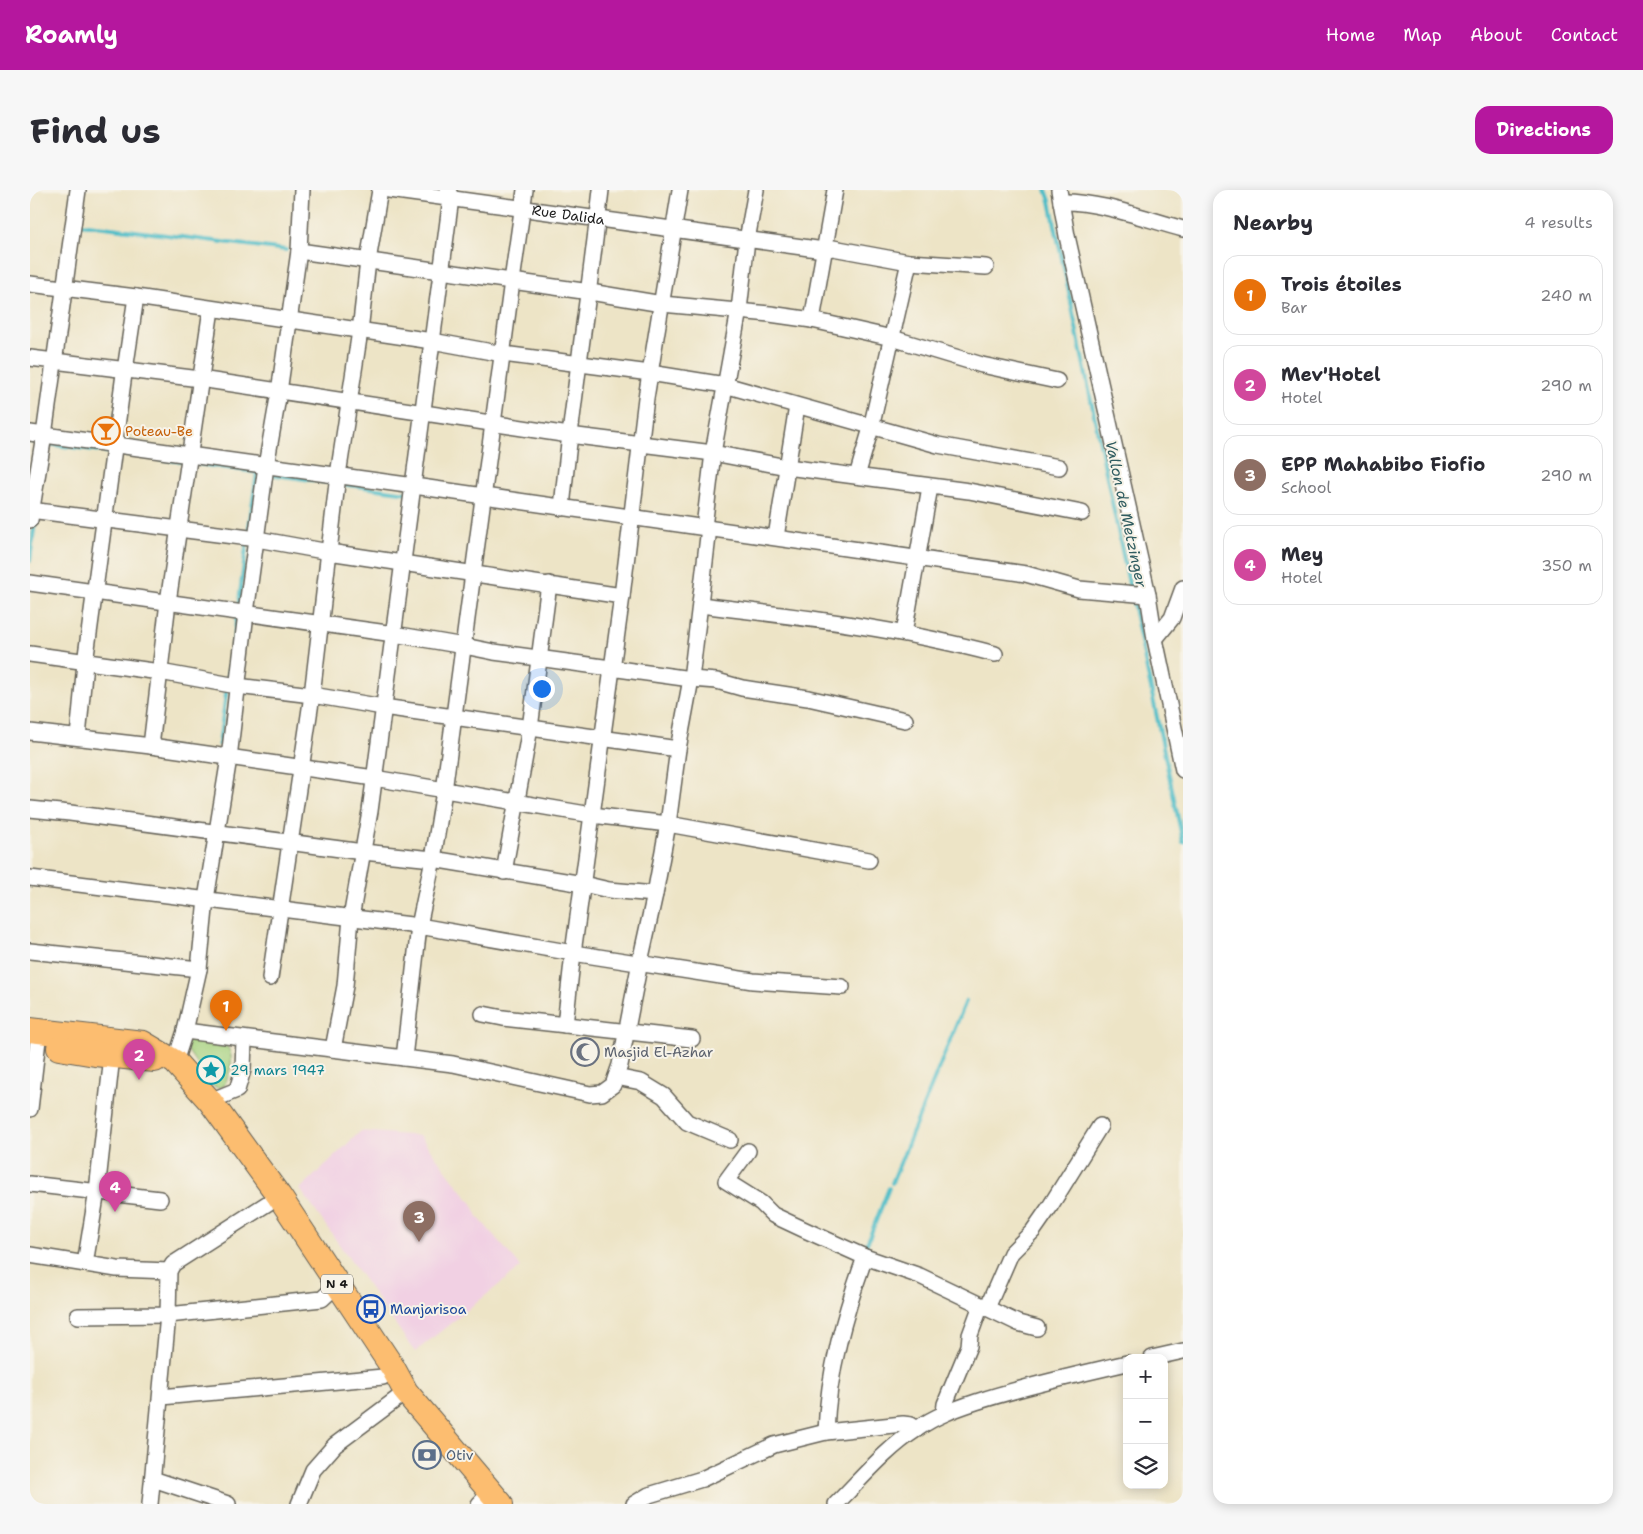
<!DOCTYPE html>
<html lang="en">
<head>
<meta charset="utf-8">
<style>
	body { margin:0; font-family:"Shantell Sans",sans-serif; background:#f7f7f7; color:#2b2b33 }
	.controls { position:absolute; right:15px; bottom:15px; display:grid; overflow:hidden; border-radius:10px; box-shadow:0 2px 12px #0003 }
	.controls button { width:45px; height:45px; display:grid; place-items:center; padding:0; border:0; border-bottom:1px solid #e1e1e2; background:#fff; color:#2b2b33; font:25px sans-serif }
	.you { position:absolute; left:511px; top:498px; width:18px; height:18px; margin:-12px; border:4px solid #fff; border-radius:50%; background:#1a73e8; box-shadow:0 0 0 8px #1a73e833 }
	.badge { display:grid; place-items:center; width:32px; height:32px; border-radius:50%; background:#b5179e; color:#fff; font-size:16px; font-weight:700 }
	.pin { position:absolute; translate:-50% -41px; filter:drop-shadow(0 1px 2px #0008) }
	.pin::after { content:''; position:absolute; top:26px; width:18px; height:15px; background:inherit; clip-path:polygon(0 0,100% 0,50% 100%) }
	.list { margin:0; padding:0; list-style:none }
	h2 { display:flex; justify-content:space-between; align-items:center; height:65px; margin:0; padding:0 20px; font-size:21px }
	h2 small { font-size:16px; font-weight:400; color:#7c7c81 }
	.list li { display:grid; grid-template-columns:32px 1fr auto; gap:15px; align-items:center; box-sizing:border-box; height:80px; margin:0 10px 10px; padding:0 10px; border:1px solid #e1e1e2; border-radius:15px }
	.list b { display:block; font-size:19px; white-space:nowrap }
	.list p { margin:0; font-size:16px; white-space:nowrap; color:#7c7c81 }
	.list em { font-size:16px; font-style:normal; color:#7c7c81 }
	.icon { flex:none; width:28px; height:28px; fill:none; stroke:currentColor; stroke-width:2; stroke-linecap:round; stroke-linejoin:round }
	.map { position:relative; flex:none; width:1153px; height:1314px; overflow:hidden; border-radius:15px }
	header { display:flex; align-items:center; gap:30px; box-sizing:border-box; height:70px; padding:0 25px; background:#b5179e; color:#fff }
	header strong { font-size:24px }
	nav { display:flex; gap:28px; margin-inline-start:auto; font-size:18px }
	.intro { display:flex; align-items:center; justify-content:space-between; box-sizing:border-box; height:120px; padding:0 30px }
	h1 { margin:0; font-size:35px }
	.button { padding:12px 22px; border-radius:15px; background:#b5179e; color:#fff; font-size:18px; font-weight:700 }
	main { display:flex; gap:30px; padding:0 30px }
	aside { flex:1; background:#fff; border-radius:15px; box-shadow:0 2px 12px #0003 }
	.map>svg:first-child { display:block }
</style>
</head>
<body>
<header>
<strong>Roamly</strong>
<nav><a>Home</a><a>Map</a><a>About</a><a>Contact</a></nav>
</header>
<div class="intro"><h1>Find us</h1><a class="button">Directions</a></div>
<main>
<div class="map">
<svg width="1153" height="1314" viewBox="0 0 1153 1314">
	<rect width="100%" height="100%" fill="#f7f3e8"/>
	<filter id="ink" filterUnits="userSpaceOnUse"><feTurbulence type="fractalNoise" baseFrequency=".02" numOctaves="2"/><feDisplacementMap in="SourceGraphic" scale="10" xChannelSelector="R" yChannelSelector="G"/><feConvolveMatrix kernelMatrix="1 2 1 2 8 2 1 2 1" color-interpolation-filters="sRGB"/></filter>
	<filter id="wash" filterUnits="userSpaceOnUse"><feTurbulence type="fractalNoise" baseFrequency=".0096" numOctaves="4" result="noise"/><feDisplacementMap in="SourceGraphic" scale="20" xChannelSelector="R" yChannelSelector="G"/><feGaussianBlur stdDeviation="1.12" result="paint"/><feColorMatrix in="noise" values="0 0 0 0 0 0 0 0 0 0 0 0 0 0 0 0 0 1.4 0 .05"/><feComposite in="paint" operator="in"/></filter>
	<g filter="url(#wash)">
		<rect width="100%" height="100%" fill="#ede4c6"/>
		<!-- built -->
		<polygon fill="#f1d0e3" points="331,941 390,946 443,1015 448,1027 491,1077 385,1162 270,999"/>
		<!-- green -->
		<path fill="#a6d27f" stroke="#61774e" d="M161,849c8,1 20,-1 28,2 20,8 11,32 5,45l-6,2 -7,-3 -25,-37 2,-6z"/>
		<g fill="none" stroke-linecap="round" stroke-linejoin="round">
			<!-- stream -->
			<g stroke="#4fbdc7" stroke-width="4">
				<polyline points="1016,0 1020,11 1100,399"/>
				<polyline points="50,34 256,60"/>
				<polyline points="0,251 8,252"/>
				<polyline points="17,254 79,262"/>
				<polyline points="89,263 154,272"/>
				<polyline points="161,273 231,283"/>
				<polyline points="238,284 303,293"/>
				<polyline points="310,294 378,303"/>
				<polyline points="218,344 227,283"/>
				<polyline points="0,371 5,331"/>
				<polyline points="1102,408 1153,652"/>
				<polyline points="208,419 217,351"/>
				<polyline points="198,490 207,426"/>
				<polyline points="189,554 197,497"/>
				<polyline points="862,993 936,811"/>
				<polyline points="834,1061 859,998"/>
			</g>
		</g>
	</g>
	<g filter="url(#ink)">
		<g fill="none" stroke-linecap="round" stroke-linejoin="round">
			<defs>
				<g id="street">
					<path id="s1" d="M359,0l435,60 9,-2 76,14 77,5"/>
					<polyline points="1029,0 1037,46 1118,405 1125,449 1153,580"/>
					<path d="M1031,12c39,-1 84,17 122,27"/>
					<polyline points="269,61 560,102 632,114 740,124 782,130 862,148 952,175 1027,191"/>
					<polyline points="0,94 106,107 402,151 473,164 620,183 695,195 908,255 1029,277"/>
					<polyline points="782,130 805,0"/>
					<polyline points="0,168 170,189 539,245 683,263 757,277 939,301 1052,323"/>
					<polyline points="95,180 106,107"/>
					<polyline points="0,243 384,296 996,384 1049,399 1118,405"/>
					<polyline points="827,286 841,238 879,72"/>
					<path d="M532,318c10,-106 27,-212 39,-318"/>
					<polyline points="0,320 227,349 299,362 592,406"/>
					<polyline points="0,330 14,245 48,0"/>
					<polyline points="674,337 683,263 709,120 717,50 726,0"/>
					<polyline points="746,347 767,216"/>
					<polyline points="0,393 364,444 434,456 464,462 661,489 687,491 712,498 778,508 875,530"/>
					<path d="M670,415c100,12 197,23 295,49"/>
					<polyline points="874,443 900,297"/>
					<polyline points="1125,449 1142,428 1153,398"/>
					<polyline points="0,464 130,482 207,496 282,505 353,517 648,559"/>
					<polyline points="0,542 121,556 344,588 562,625 638,634 839,670"/>
					<polyline points="48,547 55,473 94,184"/>
					<polyline points="121,556 138,412 181,119"/>
					<polyline points="0,619 40,623 333,662 403,669 553,694 579,700 625,704"/>
					<polyline points="474,682 500,538 519,394"/>
					<polyline points="0,688 389,736 543,763 723,791 812,797"/>
					<polyline points="0,761 169,779"/>
					<polyline points="240,788 282,505 308,285 330,141 338,71 350,0"/>
					<polyline points="453,824 473,828 662,849"/>
					<polyline points="535,835 543,763 592,406 616,208 650,0"/>
					<polyline points="155,841 423,874 560,904 572,903 583,895 590,875 610,772 625,704 638,634 648,559 661,489 679,338"/>
					<polyline points="303,859 315,796 321,728 340,621 421,8 418,0"/>
					<polyline points="374,868 389,736 403,669 414,601 482,91 495,0"/>
					<polyline points="145,872 155,841 169,779 176,709 199,568 216,423 236,276 249,202 269,61 272,0"/>
					<polyline points="586,887 611,892 634,906 657,932 700,950"/>
					<polyline points="180,911 207,900 213,880 214,849"/>
					<polyline points="0,919 9,841"/>
					<polyline points="718,961 696,991 731,1013 743,1025 775,1040 835,1067 890,1086 988,1133 1007,1138"/>
					<polyline points="0,994 130,1009"/>
					<polyline points="0,1065 87,1079 139,1081"/>
					<polyline points="55,1074 67,1001 82,866"/>
					<polyline points="957,1118 981,1063 1003,1041 1019,1018 1070,936"/>
					<polyline points="48,1126 138,1125 292,1109 307,1095"/>
					<polyline points="1122,1168 1153,1161"/>
					<polyline points="131,1207 353,1187 363,1178"/>
					<polyline points="914,1223 915,1214 939,1156 940,1145 951,1115"/>
					<path d="M796,1242c2,-61 19,-119 39,-175"/>
					<polyline points="123,1289 198,1314"/>
					<polyline points="120,1314 138,1125 139,1081 143,1074 249,1006"/>
					<polyline points="269,1314 283,1280 305,1255 376,1202"/>
					<polyline points="449,1314 460,1303"/>
					<polyline points="604,1314 619,1305 672,1289 744,1255 796,1242 873,1234 881,1235 887,1239"/>
					<path d="M806,1314c26,-26 50,-55 81,-75 18,-13 38,-20 59,-27 49,-16 100,-27 151,-39"/>
				</g>
				<g id="primary">
					<polyline points="0,840 113,853 145,872 180,911 249,1006 363,1178 376,1202 471,1314"/>
					<polyline points="29,858 65,864 125,870"/>
				</g>
			</defs>
			<!-- street casing -->
			<use href="#street" stroke="#656258" stroke-width="18"/>
			<!-- primary casing -->
			<use href="#primary" stroke="#656258" stroke-width="26"/>
			<!-- street -->
			<use href="#street" stroke="#fff" stroke-width="15"/>
			<!-- primary -->
			<use href="#primary" stroke="#fcbd6f" stroke-width="24"/>
		</g>
	</g>
	<!-- icons -->
	<defs>
		<symbol id="bar-ring" viewBox="-11 -11 22 22"><circle r="9.5" fill="#f7f3e8" stroke="#e8710a" stroke-width="1.5"/><path d="M-6-5H6L.8 .8V4.5H3.5V6h-7V4.5H-.8V.8Z" fill="#e8710a"/></symbol>
		<symbol id="mosque-ring" viewBox="-11 -11 22 22"><circle r="9.5" fill="#f7f3e8" stroke="#6b7280" stroke-width="1.5"/><path d="M3.5-4.9A6 6 0 1 0 3.5 4.9A5 5 0 1 1 3.5-4.9Z" fill="#6b7280"/></symbol>
		<symbol id="sight-ring" viewBox="-11 -11 22 22"><circle r="9.5" fill="#f7f3e8" stroke="#0f9aa8" stroke-width="1.5"/><path d="M0-6L1.8-2.2L6-1.7L2.9 1.2L3.7 5.4L0 3.3L-3.7 5.4L-2.9 1.2L-6-1.7L-1.8-2.2Z" fill="#0f9aa8"/></symbol>
		<symbol id="bus-ring" viewBox="-11 -11 22 22"><circle r="9.5" fill="#f7f3e8" stroke="#1a4fb4" stroke-width="1.5"/><path d="M-5-6H5V4H4V6H2V4H-2V6H-4V4H-5ZM-3.5-4V0h7V-4ZM-3.5 1.2v1.5H-2V1.2ZM2 1.2v1.5H3.5V1.2Z" fill="#1a4fb4"/></symbol>
		<symbol id="bank-ring" viewBox="-11 -11 22 22"><circle r="9.5" fill="#f7f3e8" stroke="#5c6f8a" stroke-width="1.5"/><path d="M-6-4H6V4H-6ZM0-2.3a2.3 2.3 0 1 0 0 4.6a2.3 2.3 0 1 0 0-4.6Z" fill="#5c6f8a"/></symbol>
	</defs>
	<g fill-rule="evenodd">
		<use href="#bar-ring" x="60" y="225" width="32" height="32"/>
		<use href="#mosque-ring" x="539" y="846" width="32" height="32"/>
		<use href="#sight-ring" x="165" y="864" width="32" height="32"/>
		<use href="#bus-ring" x="325" y="1103" width="32" height="32"/>
		<use href="#bank-ring" x="381" y="1249" width="32" height="32"/>
	</g>
	<g text-anchor="middle" stroke-width="4" stroke-linejoin="round" paint-order="stroke">
		<!-- shield labels -->
		<rect fill="#f7f3e8" stroke="#5e5c59" stroke-width="1" x="291" y="1084.5" width="32" height="19" rx="4"/>
		<g font-size="12" font-weight="bold" fill="#1c1c1c">
			<text x="307" y="1098">N 4</text>
		</g>
		<!-- street labels -->
		<g font-size="14" fill="#1c1c1c" stroke="#f7f3e8">
			<text dy="5" stroke="none"><textPath href="#s1" startOffset="181">Rue Dalida</textPath></text>
		</g>
		<!-- food labels -->
		<g font-size="14" fill="#c56008" stroke="#f7f3e8" text-anchor="start">
			<text x="95" y="246">Poteau-Be</text>
		</g>
		<!-- worship labels -->
		<g font-size="14" fill="#5b616d" stroke="#f7f3e8" text-anchor="start">
			<text x="574" y="867">Masjid El-Azhar</text>
		</g>
		<!-- culture labels -->
		<g font-size="14" fill="#0d838f" stroke="#f7f3e8" text-anchor="start">
			<text x="200" y="885">29 mars 1947</text>
		</g>
		<!-- transit labels -->
		<g font-size="14" fill="#164399" stroke="#f7f3e8" text-anchor="start">
			<text x="360" y="1124">Manjarisoa</text>
		</g>
		<!-- service labels -->
		<g font-size="14" fill="#4e5e75" stroke="#f7f3e8" text-anchor="start">
			<text x="416" y="1270">Otiv</text>
		</g>
		<!-- water labels -->
		<g font-size="15" font-style="italic" fill="#305c60" stroke="#f7f3e8">
			<text transform="translate(1096 324) rotate(78)" y="5">Vallon de Metzinger</text>
		</g>
	</g>
</svg>
<div class="controls">
<button>+</button>
<button>−</button>
<button><svg class="icon" aria-label="layers" viewBox="0 0 24 24"><path d="M12 4l9 5-9 5-9-5zM3 14l9 5 9-5"/></svg></button>
</div>
<div class="you"></div>
<div class="pin badge" style="left:196px;top:841px;background:#e8710a">1</div>
<div class="pin badge" style="left:109px;top:890px;background:#d1479c">2</div>
<div class="pin badge" style="left:389px;top:1052px;background:#8d6e63">3</div>
<div class="pin badge" style="left:85px;top:1022px;background:#d1479c">4</div>
</div>
<aside>
<h2>Nearby<small>4 results</small></h2>
<ul class="list">
<li><span class="badge" style="background:#e8710a">1</span><div><b>Trois étoiles</b><p>Bar</p></div><em>240 m</em></li>
<li><span class="badge" style="background:#d1479c">2</span><div><b>Mev'Hotel</b><p>Hotel</p></div><em>290 m</em></li>
<li><span class="badge" style="background:#8d6e63">3</span><div><b>EPP Mahabibo Fiofio</b><p>School</p></div><em>290 m</em></li>
<li><span class="badge" style="background:#d1479c">4</span><div><b>Mey</b><p>Hotel</p></div><em>350 m</em></li>
</ul>
</aside>
</main>
</body>
</html>
